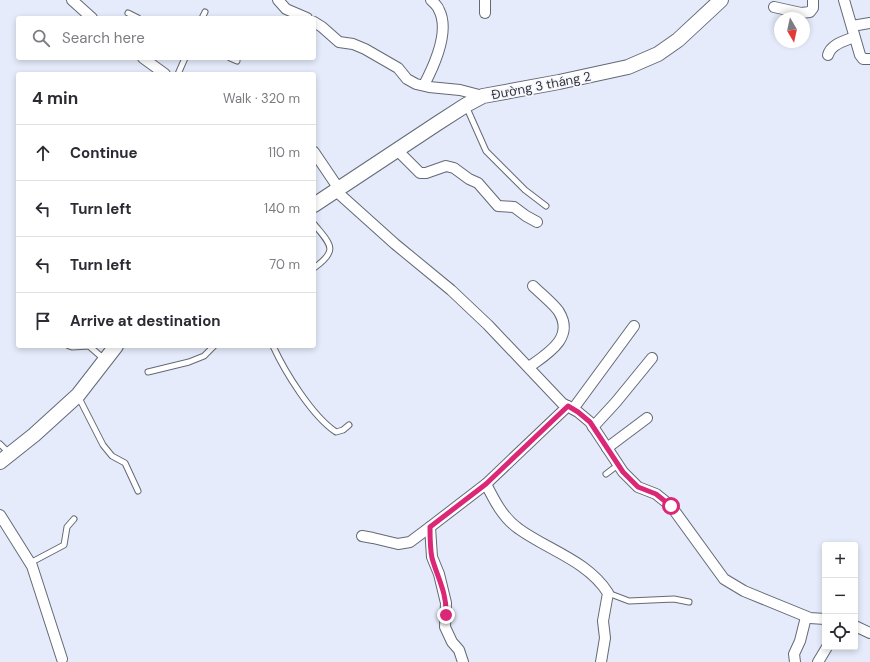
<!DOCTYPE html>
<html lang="en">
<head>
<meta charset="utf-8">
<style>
	body { margin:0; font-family:"DM Sans",sans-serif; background:#f2f2f3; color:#2b2b33 }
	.controls { position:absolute; right:12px; bottom:12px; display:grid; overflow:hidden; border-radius:4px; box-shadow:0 2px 6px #0003 }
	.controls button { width:36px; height:36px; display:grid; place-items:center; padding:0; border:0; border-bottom:1px solid #e1e1e2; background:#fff; color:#2b2b33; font:20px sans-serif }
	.compass { position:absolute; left:774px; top:12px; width:36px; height:36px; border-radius:50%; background:#fff; box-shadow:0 2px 6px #0003; rotate:171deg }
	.stop { position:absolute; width:12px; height:12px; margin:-9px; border:3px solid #db2777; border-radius:50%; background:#fff }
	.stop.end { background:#db2777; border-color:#fff; box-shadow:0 1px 4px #0008 }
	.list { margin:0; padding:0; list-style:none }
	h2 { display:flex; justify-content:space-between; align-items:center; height:52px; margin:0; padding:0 16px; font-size:17px }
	h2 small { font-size:13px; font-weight:400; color:#7c7c81 }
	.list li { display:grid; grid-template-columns:26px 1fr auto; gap:12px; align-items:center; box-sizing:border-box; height:56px; padding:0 16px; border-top:1px solid #e1e1e2 }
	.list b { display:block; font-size:15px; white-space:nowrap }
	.list em { font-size:13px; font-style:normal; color:#7c7c81 }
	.icon { flex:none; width:22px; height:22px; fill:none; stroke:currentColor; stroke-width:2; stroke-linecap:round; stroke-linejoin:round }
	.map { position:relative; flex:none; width:870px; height:662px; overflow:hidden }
	.search { position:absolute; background:#fff; box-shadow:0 2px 6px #0003; left:16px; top:16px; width:300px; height:44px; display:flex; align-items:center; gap:10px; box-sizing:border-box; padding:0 14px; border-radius:4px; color:#7c7c81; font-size:15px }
	.panel { position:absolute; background:#fff; box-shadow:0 2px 6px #0003; left:16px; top:72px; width:300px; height:276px; border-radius:4px }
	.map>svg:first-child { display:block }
</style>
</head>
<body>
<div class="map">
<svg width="870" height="662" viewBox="0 0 870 662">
	<rect width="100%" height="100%" fill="#e5ebfa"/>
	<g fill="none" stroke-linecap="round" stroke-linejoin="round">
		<defs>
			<g id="service">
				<polyline points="128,13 138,18"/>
				<polyline points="202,18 205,12"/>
				<polyline points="230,58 237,61"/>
				<polyline points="178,74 185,58"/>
				<polyline points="466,106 486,151 525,190 546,206"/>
				<path d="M314,224c17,21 25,26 0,44"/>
				<polyline points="69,346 72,347 89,346 104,359"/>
				<path d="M273,346c12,26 39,70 63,86l7,-2 6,-5"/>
				<polyline points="148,372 189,362 204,356 214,346"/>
				<polyline points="78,396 103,445 112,456 125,463 138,491"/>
				<polyline points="0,444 9,453"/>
				<polyline points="606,474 618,465"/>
				<polyline points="30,563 64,545 67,527 74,519"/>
				<polyline points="608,593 629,601 674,599 689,602"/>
			</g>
			<g id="minor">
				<polyline points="72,0 92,18"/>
				<polyline points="278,0 286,9 307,18"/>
				<polyline points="485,0 485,13"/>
				<polyline points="844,0 860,55 863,59 870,59"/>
				<polyline points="774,7 801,13 810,12 813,8 813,0"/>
				<polyline points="314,22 322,27 339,42 353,44 365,49 398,68 407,79 416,84 429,87 460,90 483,96"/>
				<polyline points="852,26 870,23"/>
				<path d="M828,55c3,-11 17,-14 26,-18"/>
				<polyline points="143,58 165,74"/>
				<path d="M424,85c10,-19 26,-54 15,-75 -1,-4 -5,-7 -8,-10"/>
				<polyline points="397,150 420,173 426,173 446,166 454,168 469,179 478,183 498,206 514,207 526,216 537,222"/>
				<polyline points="314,152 339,189"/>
				<polyline points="336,191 395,244 451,290 488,325 562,403 578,412 590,422 623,472 638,487 656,494 671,506 724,579 744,591 810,618 825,619"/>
				<path d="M529,367c18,-13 46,-29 30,-55 -3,-6 -20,-20 -26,-26"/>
				<polyline points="573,409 634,326"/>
				<polyline points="593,427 616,402 652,358"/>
				<polyline points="607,448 647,418"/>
				<path d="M486,484c8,16 17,34 33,45 29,21 69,32 89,64l-5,28 2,17 -4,24"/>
				<polyline points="0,515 32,566 62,659"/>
				<polyline points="430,527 432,557 439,574 446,603 445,627 452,642 459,650 463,662"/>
				<polyline points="362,536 373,538 398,544 410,542 430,527 486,484 568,406"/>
				<polyline points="855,626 870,633"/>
				<polyline points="795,662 794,654 800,641 806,617"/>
				<polyline points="818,662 827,647"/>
			</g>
			<g id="secondary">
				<polyline points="314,205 438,123 466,105 483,96 559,82 628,67 658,54 678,40 721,0"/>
				<polyline points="0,462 34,435 78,395 116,346"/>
			</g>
		</defs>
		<!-- service casing -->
		<use href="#service" stroke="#646976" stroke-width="7"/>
		<!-- minor casing -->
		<use href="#minor" stroke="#646976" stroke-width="12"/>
		<!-- secondary casing -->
		<use href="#secondary" stroke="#646976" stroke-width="16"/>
		<!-- service -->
		<use href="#service" stroke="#fff" stroke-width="5"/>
		<!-- minor -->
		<use href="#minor" stroke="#fff" stroke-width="10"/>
		<!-- secondary -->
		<use href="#secondary" stroke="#fff" stroke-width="14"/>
	</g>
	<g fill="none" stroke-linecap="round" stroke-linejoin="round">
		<!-- route -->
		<path stroke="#db2777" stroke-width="5" d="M446,615c1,-22 -8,-36 -14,-57 -2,-9 -2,-21 -2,-31l56,-43 82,-78 10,6 12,10 33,50 15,15 18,7 15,12"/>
	</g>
	<g text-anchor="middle" stroke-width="3.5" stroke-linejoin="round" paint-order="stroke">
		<!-- street labels -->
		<g font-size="13" fill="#33353b" stroke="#f6f8fe">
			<text transform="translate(541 85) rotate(-11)" y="5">Đường 3 tháng 2</text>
		</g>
	</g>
</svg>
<div class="controls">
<button>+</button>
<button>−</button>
<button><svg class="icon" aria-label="locate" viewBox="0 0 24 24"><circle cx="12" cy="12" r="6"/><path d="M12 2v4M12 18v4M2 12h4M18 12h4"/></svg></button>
</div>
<svg class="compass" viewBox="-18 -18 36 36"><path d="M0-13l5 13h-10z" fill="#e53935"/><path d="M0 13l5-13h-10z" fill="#7c7c81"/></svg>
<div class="stop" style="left:671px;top:506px"></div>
<div class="stop end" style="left:446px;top:615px"></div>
<div class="search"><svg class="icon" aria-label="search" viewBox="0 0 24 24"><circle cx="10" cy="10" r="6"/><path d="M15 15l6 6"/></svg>Search here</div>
<section class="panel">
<h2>4 min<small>Walk · 320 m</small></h2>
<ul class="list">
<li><svg class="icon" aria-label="ahead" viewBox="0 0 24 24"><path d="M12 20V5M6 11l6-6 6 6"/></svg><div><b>Continue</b></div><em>110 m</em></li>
<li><svg class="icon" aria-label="left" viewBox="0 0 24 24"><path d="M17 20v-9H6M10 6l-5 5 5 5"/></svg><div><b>Turn left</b></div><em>140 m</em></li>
<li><svg class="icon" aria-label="left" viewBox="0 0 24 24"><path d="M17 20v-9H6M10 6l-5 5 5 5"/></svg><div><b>Turn left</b></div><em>70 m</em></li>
<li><svg class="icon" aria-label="arrive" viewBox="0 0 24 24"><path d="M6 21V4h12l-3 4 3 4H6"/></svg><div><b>Arrive at destination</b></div></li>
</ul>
</section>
</div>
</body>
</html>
